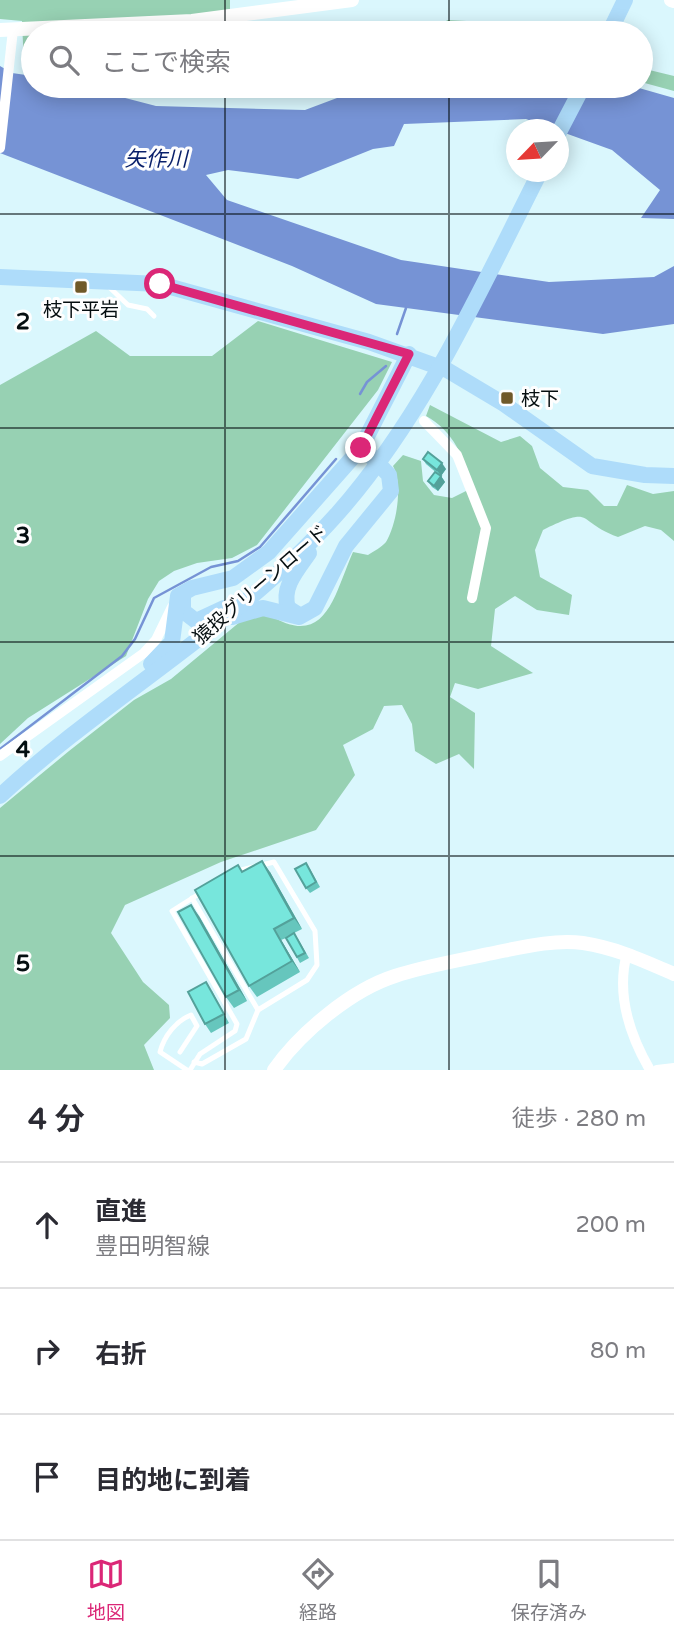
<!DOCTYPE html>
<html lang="ja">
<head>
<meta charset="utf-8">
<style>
	body { margin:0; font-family:"Varela Round","Noto Sans JP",sans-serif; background:#f7f7f7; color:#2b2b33 }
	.compass { position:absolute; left:506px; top:119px; width:63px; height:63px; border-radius:50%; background:#fff; box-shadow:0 4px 18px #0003; rotate:245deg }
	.stop { position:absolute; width:21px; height:21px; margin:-16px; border:5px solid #db2777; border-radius:50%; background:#fff }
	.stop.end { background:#db2777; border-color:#fff; box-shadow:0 2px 7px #0008 }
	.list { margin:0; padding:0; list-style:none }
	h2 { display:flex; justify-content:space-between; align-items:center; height:91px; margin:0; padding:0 28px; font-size:30px }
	h2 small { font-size:23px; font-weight:400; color:#7c7c81 }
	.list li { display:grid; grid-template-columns:46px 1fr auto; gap:21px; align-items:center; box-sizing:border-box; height:126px; padding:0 28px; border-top:2px solid #e1e1e2 }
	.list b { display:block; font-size:26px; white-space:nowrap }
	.list p { margin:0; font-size:23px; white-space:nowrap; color:#7c7c81 }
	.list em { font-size:23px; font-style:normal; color:#7c7c81 }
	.icon { flex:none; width:38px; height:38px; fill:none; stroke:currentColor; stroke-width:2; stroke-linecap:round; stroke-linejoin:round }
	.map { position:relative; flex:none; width:674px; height:1070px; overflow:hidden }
	.search { position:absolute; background:#fff; box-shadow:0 4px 18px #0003; left:21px; right:21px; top:21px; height:77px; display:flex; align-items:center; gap:18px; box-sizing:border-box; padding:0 24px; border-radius:38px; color:#7c7c81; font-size:26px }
	.sheet { height:469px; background:#fff }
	nav { display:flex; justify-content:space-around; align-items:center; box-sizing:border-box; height:98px; border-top:2px solid #e1e1e2; background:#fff; font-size:19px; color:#7c7c81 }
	nav a { display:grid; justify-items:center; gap:4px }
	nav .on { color:#db2777 }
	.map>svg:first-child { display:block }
</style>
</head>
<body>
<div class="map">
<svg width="674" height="1070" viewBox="0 0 674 1070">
	<rect width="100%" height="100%" fill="#daf7fd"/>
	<!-- green -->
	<g fill="#97d1b3">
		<polygon points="0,0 230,0 230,9 198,16 193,33 33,33 33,68 24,66 22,21 0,19"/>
		<polygon points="447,20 505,23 510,33 439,33"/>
		<polygon points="641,68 674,76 674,91 641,82"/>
		<polygon points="101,86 341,86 309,96 246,87 127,92"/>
		<polygon points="258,321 392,362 378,390 257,545 232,558 197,563 174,571 159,581 148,599 126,656 28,718 0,744 0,385 96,331 130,356 212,356"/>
		<path d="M430,405l71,37 19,-6 12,10 8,22 23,19 25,3 16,16h13l10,-21 26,9 21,-3v50l-13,-11 -16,-4 -27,11c-43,-15 -22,-33 -75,-7l-8,20 5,27 32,18 -3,20 -32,-5 -22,-14 -20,13 -4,37 42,27 -55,16 -23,-6 -5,14 25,16 -1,56 -15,-15 -23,10 -21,-13 -3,-27 -10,-19 -18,1 -11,23 -30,16 12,30 -39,55 -95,32 -96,43 -14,28 32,49 26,23 1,13 -26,27 10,25h-154v-262l69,-57 65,-51 37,-21 70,-58 27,-7c58,37 66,-19 85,-62l15,3c6,-4 14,-8 18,-13 11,-18 17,-58 7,-76l10,-11 18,6 2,20 11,14 18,3 22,-11c-10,-28 -20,-56 -48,-71z"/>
	</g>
	<!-- water -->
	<polygon fill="#7693d5" points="0,66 12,73 33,76 33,86 79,86 156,106 305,110 369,86 632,86 674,98 674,219 641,218 660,190 612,150 526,119 404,124 394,146 373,149 298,179 228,170 206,175 227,200 401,260 549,282 654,277 674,266 674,324 603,334 376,304 292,266 0,153"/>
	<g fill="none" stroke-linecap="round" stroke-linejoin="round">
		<!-- stream -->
		<g stroke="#7693d5" stroke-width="2.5">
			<polyline points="397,334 406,308"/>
			<polyline points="360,394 367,382 386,366"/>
			<polyline points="0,749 122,656 135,639 154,598 211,567 238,561 260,547 336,459"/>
		</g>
		<!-- lane -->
		<g stroke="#fff" stroke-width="5">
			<polyline points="108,286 128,305 147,309 154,316"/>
			<polyline points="192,898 258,1010"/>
			<path d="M180,1052l17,-26 -6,-11c-15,6 -27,21 -31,37l27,18"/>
			<polyline points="194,1062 202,1064 246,1039 258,1010 307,980 317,965 315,931 274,862 237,871"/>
			<polyline points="190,1070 200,1054 235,1031 237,1024 172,911 202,892"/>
		</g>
		<!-- street -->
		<g stroke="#fff" stroke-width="10">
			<polyline points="0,148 13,30"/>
			<polyline points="424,421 457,455 486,528 472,598"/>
			<polyline points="0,756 144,653 156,640 172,607"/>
			<path d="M627,953c-11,41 2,81 23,117"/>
			<polyline points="657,1070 674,1068"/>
		</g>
		<!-- secondary -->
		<g stroke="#fff" stroke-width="14">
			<polyline points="671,0 674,1"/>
			<polyline points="0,30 192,21 352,0"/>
			<path d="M274,1070c26,-37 77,-80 121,-94 30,-10 62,-15 93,-22 31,-6 64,-15 95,-11 33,5 61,18 91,31"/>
		</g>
		<!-- primary -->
		<g stroke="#aedcfa" stroke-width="16">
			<polyline points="609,33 625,0"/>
			<polyline points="558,134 583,86"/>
			<polyline points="0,277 160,284 369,342 447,370 504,404 592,466 645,475 674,476"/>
			<polyline points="183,598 183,611 196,621 224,608"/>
			<path d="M299,615l-11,-7c-7,-21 10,-39 21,-55"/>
			<polyline points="232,617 263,608 299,617 315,608 346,546 391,491 389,475 371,456"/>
			<polyline points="151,664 172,642 178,596 192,588 233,578 269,552 361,448 409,354"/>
			<path d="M0,796c108,-100 240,-172 338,-283 88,-100 142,-223 202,-341"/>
		</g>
	</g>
	<!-- wall -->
	<g fill="#66c6bd">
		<polygon points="423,459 446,469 441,476 445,482 438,491 432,487 428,481 438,474 426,464"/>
		<polygon points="310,869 320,887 310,893 306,888"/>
		<polygon points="243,872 270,872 302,929 292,934 298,939 309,958 300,963 286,938 281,940 300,972 257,997 249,986"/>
		<polygon points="199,916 247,1001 234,1008 226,997"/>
		<polygon points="212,991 229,1023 211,1033 205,1024"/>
	</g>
	<!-- shaded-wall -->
	<g fill="#53a19a">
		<polygon points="442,463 446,469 441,476 437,470"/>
		<polygon points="441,476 445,482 438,491 434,486"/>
		<polygon points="262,861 270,872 302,929 294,918"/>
		<polygon points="191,905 199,916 247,1001 239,990"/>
		<polygon points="274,929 281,940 300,972 292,961"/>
	</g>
	<!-- building -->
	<g fill="#77e6dc" stroke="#53a19a" stroke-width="2">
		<polygon points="428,452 442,463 437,470 423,459"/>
		<polygon points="435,472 441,476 434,486 428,481"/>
		<polygon points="262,861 294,918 274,929 292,961 249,986 195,890 238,865 242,872"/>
		<polygon points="306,863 316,882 306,888 295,869"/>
		<polygon points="191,905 239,990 226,997 178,912"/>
		<polygon points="294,933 305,953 297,957 286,938"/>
		<polygon points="206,982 224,1014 205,1024 188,992"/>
	</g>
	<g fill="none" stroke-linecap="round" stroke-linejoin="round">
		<!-- route -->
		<polyline stroke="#db2777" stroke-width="9" points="160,284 409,354 361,448"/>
	</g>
	<!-- grid -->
	<path fill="none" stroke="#050e10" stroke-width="2" stroke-opacity="0.55" d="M225,0v33M449,0v33M225,86v984M449,86v984M0,214h674M0,428h674M0,642h674M0,856h674"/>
	<!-- markers -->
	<g fill="#6f5929" stroke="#fefefe" stroke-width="2.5">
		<rect x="74" y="280" width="14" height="14" rx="3.5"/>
		<rect x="500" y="391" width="14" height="14" rx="3.5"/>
	</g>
	<g text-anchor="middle" stroke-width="6" stroke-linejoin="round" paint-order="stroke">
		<!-- poi labels -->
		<g font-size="19" fill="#050e10" stroke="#fefefe">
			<text x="81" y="316">枝下平岩</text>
			<text x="521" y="405" text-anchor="start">枝下</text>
		</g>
		<!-- street labels -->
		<g font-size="19" fill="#050e10" stroke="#fefefe">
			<text transform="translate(260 584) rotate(-41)" y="7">猿投グリーンロード</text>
		</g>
		<!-- water labels -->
		<g font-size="21" font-style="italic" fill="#081f6a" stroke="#fefefe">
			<text x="156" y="166">矢作川</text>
		</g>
	</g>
	<g font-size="23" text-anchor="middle" font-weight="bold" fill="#050e10" stroke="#fefefe" stroke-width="6" stroke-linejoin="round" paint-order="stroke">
		<text x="23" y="329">2</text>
		<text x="23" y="543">3</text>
		<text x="23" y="757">4</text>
		<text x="23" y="971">5</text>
	</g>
</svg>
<svg class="compass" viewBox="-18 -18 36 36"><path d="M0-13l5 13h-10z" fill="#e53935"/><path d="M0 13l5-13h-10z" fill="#7c7c81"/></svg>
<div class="stop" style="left:160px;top:284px"></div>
<div class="stop end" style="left:361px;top:448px"></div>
<div class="search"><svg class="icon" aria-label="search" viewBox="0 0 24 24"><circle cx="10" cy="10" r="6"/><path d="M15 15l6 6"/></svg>ここで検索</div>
</div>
<section class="sheet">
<h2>4 分<small>徒歩 · 280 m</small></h2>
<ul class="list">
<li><svg class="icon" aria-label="ahead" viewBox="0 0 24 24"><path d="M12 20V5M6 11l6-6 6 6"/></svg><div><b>直進</b><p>豊田明智線</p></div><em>200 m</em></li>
<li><svg class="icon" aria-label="right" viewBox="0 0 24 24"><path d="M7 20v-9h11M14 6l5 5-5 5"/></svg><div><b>右折</b></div><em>80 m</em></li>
<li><svg class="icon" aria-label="arrive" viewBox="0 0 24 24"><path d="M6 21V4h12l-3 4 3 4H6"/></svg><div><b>目的地に到着</b></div></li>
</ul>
</section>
<nav>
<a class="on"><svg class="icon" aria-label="map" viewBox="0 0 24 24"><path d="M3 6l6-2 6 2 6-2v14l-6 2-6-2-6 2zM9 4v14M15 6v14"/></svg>地図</a>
<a><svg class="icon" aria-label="directions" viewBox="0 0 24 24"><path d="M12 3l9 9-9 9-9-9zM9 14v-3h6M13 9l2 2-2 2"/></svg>経路</a>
<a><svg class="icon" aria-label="saved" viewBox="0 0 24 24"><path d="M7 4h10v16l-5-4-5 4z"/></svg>保存済み</a>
</nav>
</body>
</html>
